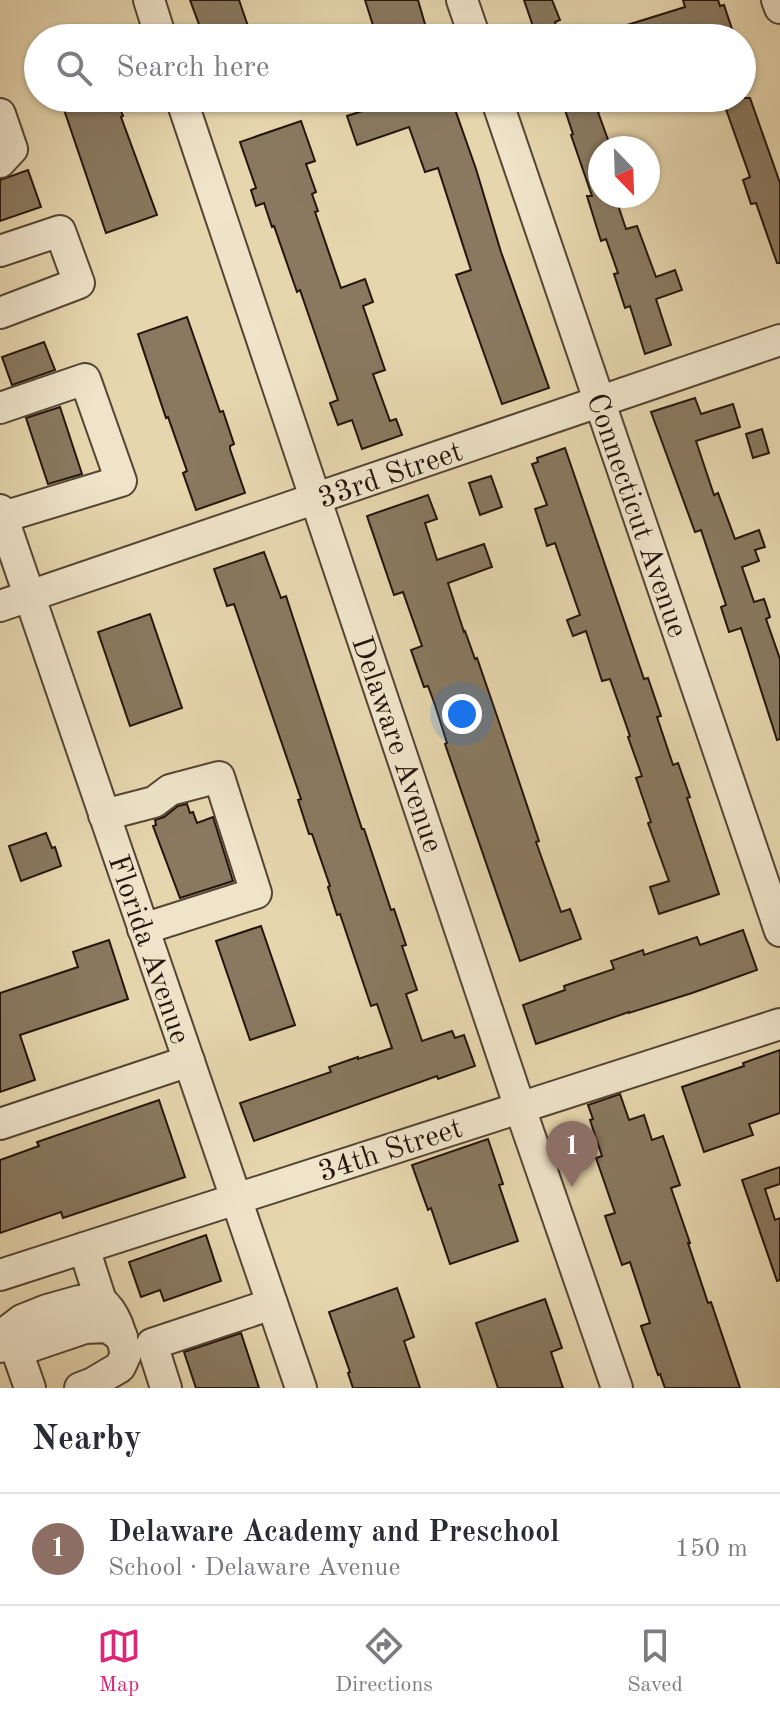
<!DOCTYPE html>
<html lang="en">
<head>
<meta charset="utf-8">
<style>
	body { margin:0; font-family:"Old Standard TT",serif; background:#f7f7f7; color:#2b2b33 }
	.compass { position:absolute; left:588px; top:136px; width:72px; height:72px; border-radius:50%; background:#fff; box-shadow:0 2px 6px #0004; rotate:157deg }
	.you { position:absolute; left:462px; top:714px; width:28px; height:28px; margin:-20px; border:6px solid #fff; border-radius:50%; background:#1a73e8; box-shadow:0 0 0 12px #1a73e833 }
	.badge { display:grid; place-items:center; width:52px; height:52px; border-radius:50%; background:#db2777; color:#fff; font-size:26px; font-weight:700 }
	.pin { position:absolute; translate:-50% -66px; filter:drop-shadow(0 2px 4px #0008) }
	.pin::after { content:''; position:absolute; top:42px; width:28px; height:24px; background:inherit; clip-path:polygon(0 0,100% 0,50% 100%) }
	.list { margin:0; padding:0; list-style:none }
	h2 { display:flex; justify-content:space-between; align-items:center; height:104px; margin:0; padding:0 32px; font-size:34px }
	h2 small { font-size:26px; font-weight:400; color:#7c7c81 }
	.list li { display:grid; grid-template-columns:52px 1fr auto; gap:24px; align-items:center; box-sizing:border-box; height:112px; padding:0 32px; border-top:2px solid #e1e1e2 }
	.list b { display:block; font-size:30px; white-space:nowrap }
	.list p { margin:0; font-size:26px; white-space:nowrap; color:#7c7c81 }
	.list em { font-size:26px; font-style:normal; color:#7c7c81 }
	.icon { flex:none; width:44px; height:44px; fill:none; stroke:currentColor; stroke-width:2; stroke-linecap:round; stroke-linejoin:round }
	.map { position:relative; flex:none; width:780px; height:1388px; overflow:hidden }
	.search { position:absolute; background:#fff; box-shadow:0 2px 6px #0004; left:24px; right:24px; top:24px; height:88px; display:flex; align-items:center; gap:20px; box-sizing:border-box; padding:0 28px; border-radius:44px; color:#7c7c81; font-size:30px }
	.sheet { height:216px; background:#fff }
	nav { display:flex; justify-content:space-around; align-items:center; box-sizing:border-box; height:112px; border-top:2px solid #e1e1e2; background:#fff; font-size:22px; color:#7c7c81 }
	nav a { display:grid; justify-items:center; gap:4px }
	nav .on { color:#db2777 }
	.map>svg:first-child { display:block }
</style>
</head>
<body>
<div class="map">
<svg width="780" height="1388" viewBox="0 0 780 1388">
	<rect width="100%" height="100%" fill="#e6d6ae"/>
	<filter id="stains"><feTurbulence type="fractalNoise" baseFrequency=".0025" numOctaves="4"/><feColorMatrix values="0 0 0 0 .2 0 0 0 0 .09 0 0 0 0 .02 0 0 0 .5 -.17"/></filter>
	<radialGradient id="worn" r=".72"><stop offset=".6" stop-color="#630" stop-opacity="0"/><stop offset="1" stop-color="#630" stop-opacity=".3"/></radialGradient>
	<!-- building -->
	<g fill="#897960" stroke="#24150c" stroke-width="2">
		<polygon points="190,0 239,0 252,38 204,38"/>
		<polygon points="365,0 418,0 429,38 377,38"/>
		<polygon points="524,0 552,0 560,20 555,22 561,38 537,38"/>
		<polygon points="683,0 718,0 720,6 724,5 735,38 598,38 598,34 685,7"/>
		<polygon points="70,98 116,98 123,116 121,117 157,215 106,233 61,101"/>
		<polygon points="392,98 451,98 476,169 501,252 549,388 502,404 456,275 471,270 438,168 425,172 409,127 357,145 347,116 378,106 377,103"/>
		<polygon points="561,98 596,98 600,111 598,112 611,148 600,148 600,196 615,196 626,229 637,226 656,277 675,270 682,290 656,299 671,345 645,354 630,306 625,308 614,274 618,273 606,239 601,241 587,196 592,196 571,135 573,134"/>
		<polygon points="722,98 750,98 780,183 780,263 777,263 756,203 751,204 743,180 750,177"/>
		<polygon points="301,121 315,161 306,164 316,192 312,194 318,211 315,212 341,288 365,279 373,302 363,306 385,370 373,374 390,421 396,419 402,435 362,449 352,420 338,425 330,403 338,400 321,351 300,290 297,292 274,226 272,227 264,203 256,206 251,190 256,188 240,142"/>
		<polygon points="28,170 41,207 0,221 0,180"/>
		<polygon points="187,317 220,412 223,411 234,444 230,446 230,449 245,493 196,510 183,473 187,471 168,417 166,418 138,334"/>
		<polygon points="44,342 55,370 12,385 2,357"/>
		<polygon points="695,398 701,414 733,404 740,427 696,441 714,495 718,493 735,539 759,530 765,547 755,550 759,561 742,567 754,602 764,599 770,617 766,619 780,659 780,739 777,740 741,628 729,632 721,607 726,605 701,530 695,532 651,412"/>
		<polygon points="60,407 82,474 48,484 26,418"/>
		<polygon points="762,429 769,453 753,458 746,434"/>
		<polygon points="565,448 644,679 648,678 661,716 657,717 673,765 678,763 690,797 687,798 719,894 659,914 650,887 669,881 648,823 651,822 636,778 642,776 628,737 630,736 610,679 602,681 586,631 573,636 567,620 580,615 555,543 547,546 535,509 547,505 532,464 538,462 537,458"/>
		<polygon points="491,476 502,507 480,515 469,483"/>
		<polygon points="428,495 437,519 425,523 437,560 484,544 492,567 448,583 464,632 465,631 475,659 477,658 498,719 539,841 536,842 561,912 570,909 581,939 520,961 445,744 447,743 435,705 428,686 424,687 411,650 422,646 403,592 394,595 367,516"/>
		<polygon points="264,552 281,598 286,596 362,829 364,829 391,910 394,909 406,945 402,946 417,990 406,994 422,1041 452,1031 455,1038 464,1035 475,1066 438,1079 437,1076 254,1141 240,1103 331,1072 329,1067 358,1057 358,1059 392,1048 377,1004 371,1006 340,914 337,915 328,887 330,886 312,834 309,834 298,800 301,799 234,604 227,606 214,569"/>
		<polygon points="150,614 182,708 130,726 98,632"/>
		<polygon points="187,804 190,813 193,812 197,823 213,817 233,881 180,898 153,826 156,825 155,820 164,817 178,806"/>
		<polygon points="46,833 52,848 55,847 61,866 21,881 9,846"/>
		<polygon points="261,926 295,1025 250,1040 216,941"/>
		<polygon points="743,930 757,970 692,993 629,1013 629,1012 536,1044 523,1005 565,990 564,986 614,969 611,961 643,950 644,955 697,937 700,945"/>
		<polygon points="109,940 128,999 20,1035 35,1080 0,1092 0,993 78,967 73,952"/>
		<polygon points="780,1050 780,1113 749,1124 753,1135 704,1152 682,1087 744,1066 743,1063"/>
		<polygon points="620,1094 629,1120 644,1115 652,1140 663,1136 680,1185 671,1188 690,1243 688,1243 708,1303 711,1302 740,1388 665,1388 660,1374 658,1375 641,1326 650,1323 630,1262 622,1265 605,1216 615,1213 596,1158 602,1156 590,1120 593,1119 588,1105"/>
		<polygon points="159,1100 185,1177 63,1218 61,1212 0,1233 0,1160 39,1146 37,1142"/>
		<polygon points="488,1139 503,1184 499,1185 518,1241 450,1264 431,1208 428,1210 412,1165"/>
		<polygon points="780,1167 780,1184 765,1189 775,1220 780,1218 780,1280 777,1281 742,1180"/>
		<polygon points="206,1235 221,1281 164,1301 160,1290 141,1297 129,1262"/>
		<polygon points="397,1288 414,1337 404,1341 420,1388 353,1388 348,1373 350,1372 329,1312"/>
		<polygon points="545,1299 562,1348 551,1352 563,1388 498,1388 476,1323"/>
		<polygon points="241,1333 259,1388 196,1388 184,1352"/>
	</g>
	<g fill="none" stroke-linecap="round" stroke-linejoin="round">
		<defs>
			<g id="minor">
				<polyline points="149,0 161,38"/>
				<polyline points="462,0 475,38"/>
				<polyline points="777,0 780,8"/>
				<polyline points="181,98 520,1108 617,1388"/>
				<polyline points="496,98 780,931"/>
				<polyline points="0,114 12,149 0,162"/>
				<polyline points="0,251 60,231 79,283 0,313"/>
				<polyline points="0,408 85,379 121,481 3,517"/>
				<polyline points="0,510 301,1388"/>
				<polyline points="0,606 780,340"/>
				<polyline points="104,815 154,802 170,790 219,777 256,893 143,929"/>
				<polyline points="0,1124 189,1061"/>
				<polyline points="84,1248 101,1301"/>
				<polyline points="0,1275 780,1024"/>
				<polyline points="7,1343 17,1351 85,1328 107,1327 122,1337"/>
				<path d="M0,1347l7,-4 2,-13 13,-10 25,-10 32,-9h22c16,13 20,34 25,53l-6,13 -27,16 -13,5"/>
				<polyline points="17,1351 30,1388"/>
				<polyline points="166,1388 152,1344 272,1304"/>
			</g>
		</defs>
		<!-- minor casing -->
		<use href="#minor" stroke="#544534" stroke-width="34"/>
		<!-- minor -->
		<use href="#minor" stroke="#efe4ca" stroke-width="30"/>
	</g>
	<g text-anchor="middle" stroke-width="6" stroke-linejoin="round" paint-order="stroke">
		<!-- street labels -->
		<g font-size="30" fill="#24150c" stroke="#efe4ca">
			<text transform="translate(390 474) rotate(-19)" y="10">33rd Street</text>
			<text transform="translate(638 515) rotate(71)" y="10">Connecticut Avenue</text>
			<text transform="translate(398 744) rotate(71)" y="10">Delaware Avenue</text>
			<text transform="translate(150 949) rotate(71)" y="10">Florida Avenue</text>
			<text transform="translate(390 1149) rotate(-18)" y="10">34th Street</text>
		</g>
	</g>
	<rect width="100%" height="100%" filter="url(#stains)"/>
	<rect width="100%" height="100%" fill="url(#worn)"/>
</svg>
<svg class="compass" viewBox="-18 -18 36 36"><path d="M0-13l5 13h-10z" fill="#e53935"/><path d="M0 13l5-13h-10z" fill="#7c7c81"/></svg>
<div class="you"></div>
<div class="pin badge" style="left:572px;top:1187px;background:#8d6e63">1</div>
<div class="search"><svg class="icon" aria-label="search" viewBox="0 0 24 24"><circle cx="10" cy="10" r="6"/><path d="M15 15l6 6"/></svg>Search here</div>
</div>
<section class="sheet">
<h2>Nearby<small></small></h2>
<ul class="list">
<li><span class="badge" style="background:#8d6e63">1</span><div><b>Delaware Academy and Preschool</b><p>School · Delaware Avenue</p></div><em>150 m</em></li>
</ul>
</section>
<nav>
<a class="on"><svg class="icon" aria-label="map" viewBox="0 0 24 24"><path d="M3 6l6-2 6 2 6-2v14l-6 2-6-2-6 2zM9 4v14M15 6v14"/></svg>Map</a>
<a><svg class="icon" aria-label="directions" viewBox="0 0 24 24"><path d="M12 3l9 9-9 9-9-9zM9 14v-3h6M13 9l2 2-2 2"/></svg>Directions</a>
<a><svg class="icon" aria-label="saved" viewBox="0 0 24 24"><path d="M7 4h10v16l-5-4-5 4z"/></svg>Saved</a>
</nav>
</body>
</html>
